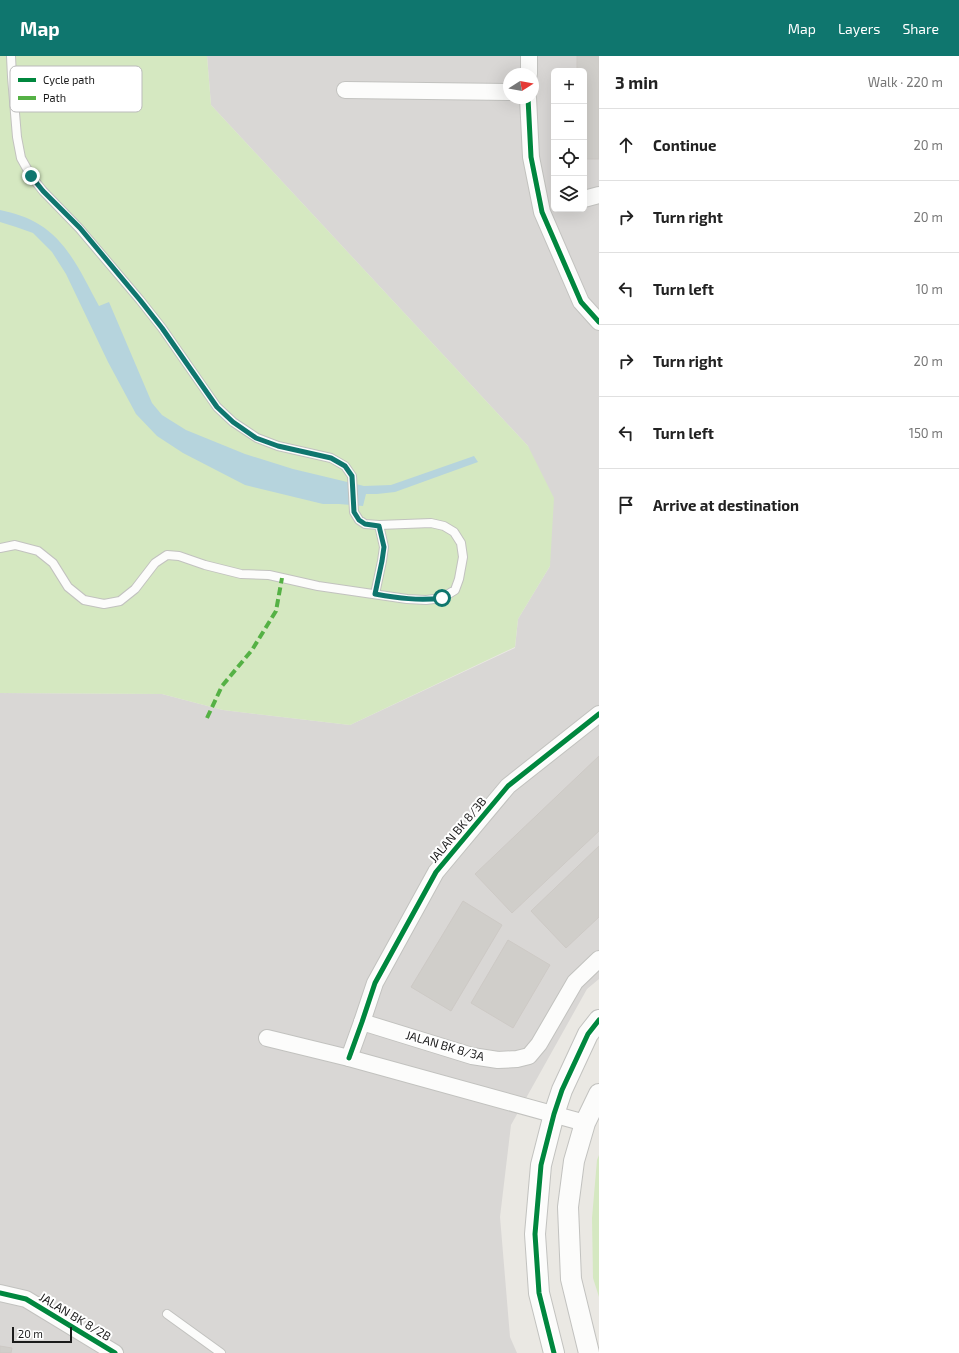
<!DOCTYPE html>
<html lang="en">
<head>
<meta charset="utf-8">
<style>
	body { margin:0; font-family:"Exo 2",sans-serif; background:#f2f2f2; color:#222 }
	.controls { position:absolute; right:12px; top:12px; display:grid; overflow:hidden; border-radius:6px; box-shadow:0 4px 16px #0002 }
	.controls button { width:36px; height:36px; display:grid; place-items:center; padding:0; border:0; border-bottom:1px solid #e0e0e0; background:#fff; color:#222; font:20px sans-serif }
	.compass { position:absolute; left:503px; top:12px; width:36px; height:36px; border-radius:50%; background:#fff; box-shadow:0 4px 16px #0002; rotate:79deg }
	.scale { position:absolute; left:12px; bottom:10px; width:60px; box-sizing:border-box; padding-left:4px; border:2px solid #1b1b1b; border-top:0; font-size:11px; line-height:14px; white-space:nowrap; color:#1b1b1b; -webkit-text-stroke:3px #fff; paint-order:stroke }
	.stop { position:absolute; width:12px; height:12px; margin:-9px; border:3px solid #0f766e; border-radius:50%; background:#fff }
	.stop.end { background:#0f766e; border-color:#fff; box-shadow:0 1px 4px #0008 }
	.list { margin:0; padding:0; list-style:none }
	h2 { display:flex; justify-content:space-between; align-items:center; height:52px; margin:0; padding:0 16px; font-size:17px }
	h2 small { font-size:13px; font-weight:400; color:#767676 }
	.list li { display:grid; grid-template-columns:26px 1fr auto; gap:12px; align-items:center; box-sizing:border-box; height:72px; padding:0 16px; border-top:1px solid #e0e0e0 }
	.list b { display:block; font-size:15px; white-space:nowrap }
	.list em { font-size:13px; font-style:normal; color:#767676 }
	.icon { flex:none; width:22px; height:22px; fill:none; stroke:currentColor; stroke-width:2; stroke-linecap:round; stroke-linejoin:round }
	.map { position:relative; flex:none; width:599px; height:1297px; overflow:hidden }
	header { display:flex; align-items:center; gap:24px; box-sizing:border-box; height:56px; padding:0 20px; background:#0f766e; color:#fff }
	header strong { font-size:19px }
	nav { display:flex; gap:22px; margin-inline-start:auto; font-size:14px }
	main { display:flex }
	aside { flex:1; background:#fff }
	.map>svg:first-child { display:block }
</style>
</head>
<body>
<header>
<strong>Map</strong>
<nav><a>Map</a><a>Layers</a><a>Share</a></nav>
</header>
<main>
<div class="map">
<svg width="599" height="1297" viewBox="0 0 599 1297">
	<rect width="100%" height="100%" fill="#eae8e3"/>
	<!-- residential -->
	<path fill="#d9d7d5" fill-rule="evenodd" d="M207,0h392v923l-12,10 -76,136 -11,92 10,120 7,16h-517v-660l162,1 61,16 127,15 165,-77 3,-29 32,-53 -22,-120 -317,-341zM554,15h30v138h-30zM509,18h24v24h-24z"/>
	<!-- grass -->
	<g fill="#d5e8c1">
		<polygon points="0,0 207,0 211,49 528,390 554,442 550,510 518,563 515,591 350,669 223,654 162,638 0,637"/>
		<polygon points="599,1099 599,1241 593,1222 592,1162 597,1104"/>
	</g>
	<!-- water -->
	<path fill="#b6d4dd" d="M0,154c14,3 28,7 40,15 29,18 43,52 59,81l10,-4 43,101 10,12 24,15 59,24 48,15 71,17 27,-1 83,-29 4,6 -83,30 -18,2h-11l-3,12 -24,-2h-16l-78,-19 -62,-32 -26,-17 -21,-22 -28,-52 -42,-88 -14,-22 -19,-19 -17,-6 -16,-5z"/>
	<!-- building -->
	<g fill="#d0ceca" stroke="#cdc9c5">
		<polygon points="577,0 599,0 599,103 584,103 584,15 577,15"/>
		<polygon points="599,700 599,775 512,857 475,818"/>
		<polygon points="599,790 599,861 566,892 531,855"/>
		<polygon points="463,845 502,869 451,955 411,931"/>
		<polygon points="508,884 550,909 513,972 471,947"/>
		<polygon points="0,1290 12,1292 11,1297 0,1297"/>
	</g>
	<g fill="none" stroke-linecap="round" stroke-linejoin="round">
		<defs>
			<g id="service">
				<polyline points="0,492 15,489 38,495 53,507 68,531 84,544 104,548 120,545 135,533 155,507 167,499 179,500 205,509 241,518 269,519 318,530 407,543 426,544 442,542 455,534 459,523 463,501 461,487 454,476 444,470 431,467 379,469 365,468 359,464 354,456 352,420 345,410 331,402 278,390 257,382 233,366 217,351 162,272 140,244 79,172 43,135 31,120 21,102 17,81 12,21 11,0"/>
				<polyline points="375,538 382,505 384,491 379,469"/>
				<polyline points="167,1258 221,1297"/>
			</g>
			<g id="minor">
				<polyline points="529,18 529,0"/>
				<polyline points="345,34 509,36"/>
				<polyline points="528,42 531,101 542,156 581,246 599,266"/>
				<polyline points="584,143 599,139"/>
				<polyline points="362,966 472,1000 498,1004 517,1003 529,1000 539,988 575,926 599,903"/>
				<polyline points="267,982 349,1002 585,1067"/>
				<polyline points="349,1002 362,966 375,927 436,816 508,730 599,658"/>
				<polyline points="0,1237 26,1243 115,1297"/>
			</g>
			<g id="tertiary">
				<polyline points="554,1297 539,1237 535,1178 541,1109 554,1058 562,1034 588,978 599,964"/>
				<polyline points="589,1297 571,1223 568,1151 574,1105 585,1067 599,1038"/>
			</g>
		</defs>
		<!-- service casing -->
		<use href="#service" stroke="#c2c2bf" stroke-width="10"/>
		<!-- minor casing -->
		<use href="#minor" stroke="#c2c2bf" stroke-width="18"/>
		<!-- tertiary casing -->
		<use href="#tertiary" stroke="#c2c2bf" stroke-width="22"/>
		<!-- service -->
		<use href="#service" stroke="#fcfcfb" stroke-width="8"/>
		<!-- minor -->
		<use href="#minor" stroke="#fcfcfb" stroke-width="16"/>
		<!-- tertiary -->
		<use href="#tertiary" stroke="#fcfcfb" stroke-width="20"/>
		<!-- quiet -->
		<polyline stroke="#55b145" stroke-width="4" stroke-dasharray="8 4" stroke-linecap="butt" points="207,662 222,630 252,594 276,555 282,522"/>
		<defs>
			<g id="cycleway">
				<polyline points="528,42 531,101 542,156 581,246 599,266"/>
				<polyline points="349,1002 362,966 375,927 436,816 508,730 599,658"/>
				<polyline points="0,1237 26,1243 115,1297"/>
				<polyline points="554,1297 539,1237 535,1178 541,1109 554,1058 562,1034 588,978 599,964"/>
			</g>
		</defs>
		<!-- cycleway casing -->
		<use href="#cycleway" stroke="#fff" stroke-width="8"/>
		<!-- cycleway -->
		<use href="#cycleway" stroke="#00873e" stroke-width="5"/>
	</g>
	<g fill="none" stroke-linecap="round" stroke-linejoin="round">
		<!-- route -->
		<path stroke="#0f766e" stroke-width="5" d="M31,120l12,15 37,37 60,72 22,28 55,79 16,15 23,16 22,8 53,12 14,8 7,10 2,36 5,8 6,4 14,2 5,21 -2,14 -7,33c23,4 44,7 67,4"/>
	</g>
	<g text-anchor="middle" stroke-width="4" stroke-linejoin="round" paint-order="stroke">
		<!-- street labels -->
		<g font-size="12" fill="#1b1b1b" stroke="#fff">
			<text transform="translate(458 774) rotate(-50)" y="4">JALAN BK 8/3B</text>
			<text transform="translate(445 990) rotate(16)" y="4">JALAN BK 8/3A</text>
			<text transform="translate(75 1261) rotate(31)" y="4">JALAN BK 8/2B</text>
		</g>
	</g>
	<!-- legend -->
	<rect x="10" y="10" width="132" height="46" rx="6" fill="#fff" stroke="#bbb" stroke-width="1"/>
	<rect x="18" y="22" width="18" height="4" fill="#00873e"/>
	<rect x="18" y="40" width="18" height="4" fill="#55b145"/>
	<g font-size="11" fill="#1b1b1b">
		<text x="43" y="28">Cycle path</text>
		<text x="43" y="46">Path</text>
	</g>
</svg>
<div class="controls">
<button>+</button>
<button>−</button>
<button><svg class="icon" aria-label="locate" viewBox="0 0 24 24"><circle cx="12" cy="12" r="6"/><path d="M12 2v4M12 18v4M2 12h4M18 12h4"/></svg></button>
<button><svg class="icon" aria-label="layers" viewBox="0 0 24 24"><path d="M12 4l9 5-9 5-9-5zM3 14l9 5 9-5"/></svg></button>
</div>
<svg class="compass" viewBox="-18 -18 36 36"><path d="M0-13l5 13h-10z" fill="#e53935"/><path d="M0 13l5-13h-10z" fill="#767676"/></svg>
<div class="scale">20 m</div>
<div class="stop" style="left:442px;top:542px"></div>
<div class="stop end" style="left:31px;top:120px"></div>
</div>
<aside>
<h2>3 min<small>Walk · 220 m</small></h2>
<ul class="list">
<li><svg class="icon" aria-label="ahead" viewBox="0 0 24 24"><path d="M12 20V5M6 11l6-6 6 6"/></svg><div><b>Continue</b></div><em>20 m</em></li>
<li><svg class="icon" aria-label="right" viewBox="0 0 24 24"><path d="M7 20v-9h11M14 6l5 5-5 5"/></svg><div><b>Turn right</b></div><em>20 m</em></li>
<li><svg class="icon" aria-label="left" viewBox="0 0 24 24"><path d="M17 20v-9H6M10 6l-5 5 5 5"/></svg><div><b>Turn left</b></div><em>10 m</em></li>
<li><svg class="icon" aria-label="right" viewBox="0 0 24 24"><path d="M7 20v-9h11M14 6l5 5-5 5"/></svg><div><b>Turn right</b></div><em>20 m</em></li>
<li><svg class="icon" aria-label="left" viewBox="0 0 24 24"><path d="M17 20v-9H6M10 6l-5 5 5 5"/></svg><div><b>Turn left</b></div><em>150 m</em></li>
<li><svg class="icon" aria-label="arrive" viewBox="0 0 24 24"><path d="M6 21V4h12l-3 4 3 4H6"/></svg><div><b>Arrive at destination</b></div></li>
</ul>
</aside>
</main>
</body>
</html>
